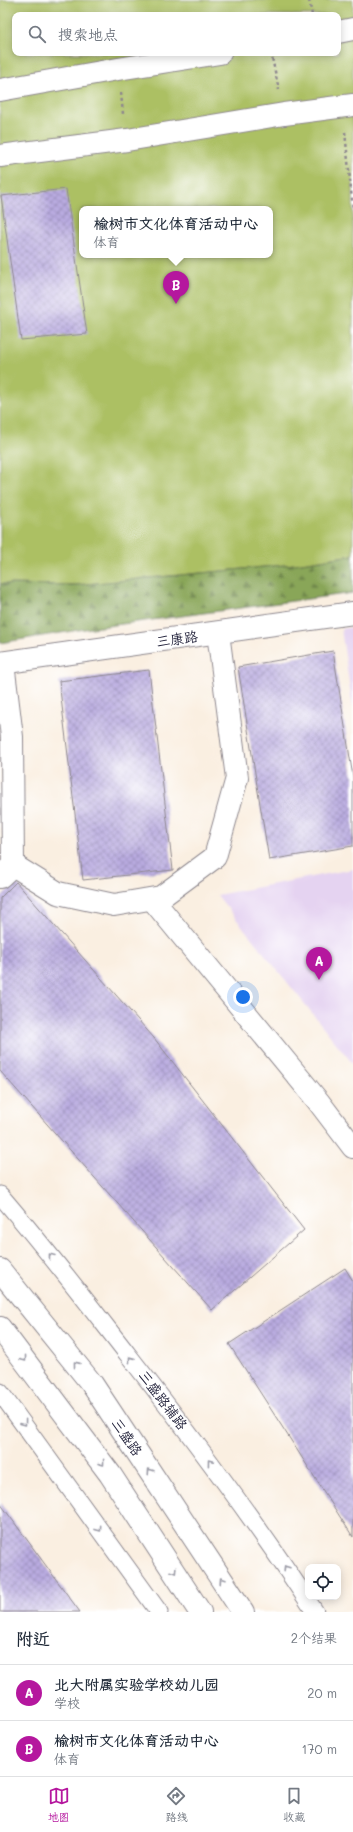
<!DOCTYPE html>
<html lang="zh">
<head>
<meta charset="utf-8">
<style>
	body { margin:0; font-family:Mali,"LXGW WenKai TC",sans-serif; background:#f2f2f3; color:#1f2937 }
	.controls { position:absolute; right:12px; bottom:12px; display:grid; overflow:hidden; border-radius:8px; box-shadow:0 2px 10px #0003 }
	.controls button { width:36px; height:36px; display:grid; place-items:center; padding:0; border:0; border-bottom:1px solid #e0e1e3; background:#fff; color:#1f2937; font:20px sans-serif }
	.you { position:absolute; left:243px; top:997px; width:14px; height:14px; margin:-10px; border:3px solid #fff; border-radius:50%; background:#1a73e8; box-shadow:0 0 0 6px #1a73e833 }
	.badge { display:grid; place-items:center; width:26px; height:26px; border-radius:50%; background:#b5179e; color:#fff; font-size:13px; font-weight:700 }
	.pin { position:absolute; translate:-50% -33px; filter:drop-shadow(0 1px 2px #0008) }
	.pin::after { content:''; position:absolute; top:21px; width:14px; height:12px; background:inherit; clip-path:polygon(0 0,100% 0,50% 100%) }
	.popup { position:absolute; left:79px; top:206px; width:194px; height:52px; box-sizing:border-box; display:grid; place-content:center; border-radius:8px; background:#fff; filter:drop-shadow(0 1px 3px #0005); font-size:13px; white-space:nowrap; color:#747a83 }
	.popup b { font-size:15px; color:#1f2937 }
	.popup::after { content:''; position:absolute; left:50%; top:100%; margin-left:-8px; border:8px solid transparent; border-top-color:#fff }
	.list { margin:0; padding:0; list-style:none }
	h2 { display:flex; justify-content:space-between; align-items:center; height:52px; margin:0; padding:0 16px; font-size:17px }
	h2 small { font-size:13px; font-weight:400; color:#747a83 }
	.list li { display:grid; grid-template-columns:26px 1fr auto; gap:12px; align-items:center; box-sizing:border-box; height:56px; padding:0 16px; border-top:1px solid #e0e1e3 }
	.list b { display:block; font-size:15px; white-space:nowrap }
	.list p { margin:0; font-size:13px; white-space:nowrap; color:#747a83 }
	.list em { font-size:13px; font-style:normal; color:#747a83 }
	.icon { flex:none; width:22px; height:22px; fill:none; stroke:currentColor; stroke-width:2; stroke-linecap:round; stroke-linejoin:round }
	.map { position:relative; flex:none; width:353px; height:1612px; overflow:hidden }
	.search { position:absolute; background:#fff; box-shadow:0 2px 10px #0003; left:12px; right:12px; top:12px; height:44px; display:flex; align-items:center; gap:10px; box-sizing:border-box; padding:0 14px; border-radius:8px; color:#747a83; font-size:15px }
	.sheet { height:164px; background:#fff }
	nav { display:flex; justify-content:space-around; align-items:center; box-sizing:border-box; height:56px; border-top:1px solid #e0e1e3; background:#fff; font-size:11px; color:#747a83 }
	nav a { display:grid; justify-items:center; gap:2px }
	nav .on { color:#b5179e }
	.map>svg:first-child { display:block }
</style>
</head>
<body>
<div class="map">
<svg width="353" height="1612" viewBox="0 0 353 1612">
	<defs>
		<pattern id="forest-firs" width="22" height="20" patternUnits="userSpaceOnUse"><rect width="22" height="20" fill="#89a659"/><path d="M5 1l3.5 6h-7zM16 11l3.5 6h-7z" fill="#70874b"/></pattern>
		<pattern id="building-cross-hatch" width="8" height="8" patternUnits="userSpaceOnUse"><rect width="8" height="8" fill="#b9abe0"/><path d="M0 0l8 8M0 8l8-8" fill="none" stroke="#968bb7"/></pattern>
	</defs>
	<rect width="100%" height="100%" fill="#fff"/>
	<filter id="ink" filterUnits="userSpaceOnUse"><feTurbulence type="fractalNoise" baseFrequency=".025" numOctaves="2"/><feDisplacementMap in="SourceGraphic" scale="8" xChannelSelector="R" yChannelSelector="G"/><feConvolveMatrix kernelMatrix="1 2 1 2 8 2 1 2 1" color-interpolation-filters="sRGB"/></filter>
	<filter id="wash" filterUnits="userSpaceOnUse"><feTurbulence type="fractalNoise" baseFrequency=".012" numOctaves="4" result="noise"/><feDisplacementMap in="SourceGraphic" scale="16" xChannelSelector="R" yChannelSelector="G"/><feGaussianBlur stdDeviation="0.9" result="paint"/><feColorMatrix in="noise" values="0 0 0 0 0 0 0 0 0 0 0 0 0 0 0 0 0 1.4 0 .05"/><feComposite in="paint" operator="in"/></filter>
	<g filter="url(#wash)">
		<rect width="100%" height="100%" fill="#faefe1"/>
		<!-- built -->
		<g fill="#e5d3f1">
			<polygon points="353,627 353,709 341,629"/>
			<polygon points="353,869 353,1064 217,895"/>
		</g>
		<!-- grass -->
		<path fill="#acc063" stroke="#67714f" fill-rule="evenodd" d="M0,0h353v555l-58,9 -219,21 -76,-1zM15,15h323v38h-323zM82,209h188v46h-188z"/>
		<!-- forest -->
		<polygon fill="url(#forest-firs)" stroke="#56644a" points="353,555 353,593 85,629 0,643 0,584 76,585 295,564"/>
		<g id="blocks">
			<!-- building -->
			<g fill="url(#building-cross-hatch)">
				<polygon points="66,189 87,334 21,340 1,196"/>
				<polygon points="333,651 353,777 353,846 269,860 238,667"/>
				<polygon points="149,670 173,870 83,880 59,681"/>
				<polygon points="16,882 154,1038 304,1230 212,1310 0,1071 0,898"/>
				<polygon points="345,1268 353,1281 353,1537 229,1344"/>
				<polygon points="0,1503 80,1612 0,1612"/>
			</g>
		</g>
	</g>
	<g filter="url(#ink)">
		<use href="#blocks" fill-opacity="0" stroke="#8e888e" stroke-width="1"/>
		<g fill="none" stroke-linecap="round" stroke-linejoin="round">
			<defs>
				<g id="lane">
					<path d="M0,1195c45,52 86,106 129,161 65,83 128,167 186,256"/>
					<polyline points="0,1392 159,1612"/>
				</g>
				<g id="street">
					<polyline points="338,32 353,29"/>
					<polyline points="0,90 118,69 220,53"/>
					<polyline points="0,156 127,140 284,114 353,105"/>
					<polyline points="13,865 58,893 114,905 161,897 215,857 237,778 218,633"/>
					<polyline points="0,877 13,865 12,737 3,663"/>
					<polyline points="152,899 318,1101 353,1147"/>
				</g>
				<g id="secondary">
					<polyline points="0,663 353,613"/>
					<polyline points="0,1270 92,1384 243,1612"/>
					<polyline points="0,1328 110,1474 200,1612"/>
				</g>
			</defs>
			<!-- lane casing -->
			<use href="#lane" stroke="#8e888e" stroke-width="19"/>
			<!-- street casing -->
			<use href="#street" stroke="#8e888e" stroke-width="24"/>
			<!-- secondary casing -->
			<use href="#secondary" stroke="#8e888e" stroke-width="24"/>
			<!-- path -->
			<g stroke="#8e888e" stroke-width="2.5" stroke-dasharray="3 3" stroke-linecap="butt">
				<polyline points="309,0 312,15"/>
				<polyline points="271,53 279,90"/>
				<polyline points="121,93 123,114"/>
				<polyline points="345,132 353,209"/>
			</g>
			<!-- lane -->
			<use href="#lane" stroke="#fff" stroke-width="17"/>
			<!-- street -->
			<use href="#street" stroke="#fff" stroke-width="22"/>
			<!-- secondary -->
			<use href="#secondary" stroke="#fff" stroke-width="22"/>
		</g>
		<!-- one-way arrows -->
		<defs><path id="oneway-chevron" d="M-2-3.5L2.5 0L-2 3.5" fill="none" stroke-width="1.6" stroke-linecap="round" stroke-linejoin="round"/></defs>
		<g stroke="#9c9ca7">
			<use href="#oneway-chevron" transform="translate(51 1256) rotate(-128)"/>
			<use href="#oneway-chevron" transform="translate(24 1359) rotate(52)"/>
			<use href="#oneway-chevron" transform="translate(131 1359) rotate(-128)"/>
			<use href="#oneway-chevron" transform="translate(76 1364) rotate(-129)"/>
			<use href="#oneway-chevron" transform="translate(24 1423) rotate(53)"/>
			<use href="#oneway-chevron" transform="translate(210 1462) rotate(-127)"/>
			<use href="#oneway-chevron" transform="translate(102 1463) rotate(53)"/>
			<use href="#oneway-chevron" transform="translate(150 1471) rotate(-124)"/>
			<use href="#oneway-chevron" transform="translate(99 1529) rotate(54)"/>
			<use href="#oneway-chevron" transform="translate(286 1568) rotate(-123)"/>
			<use href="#oneway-chevron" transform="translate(174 1571) rotate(57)"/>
			<use href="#oneway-chevron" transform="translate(222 1580) rotate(-124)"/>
		</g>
	</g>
	<g text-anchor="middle" stroke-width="3" stroke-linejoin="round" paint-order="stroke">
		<!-- street labels -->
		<g font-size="14" fill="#22223b" stroke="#fff">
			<text transform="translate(177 639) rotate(-8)" y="5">三康路</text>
			<text transform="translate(163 1400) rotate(53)" y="5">三盛路辅路</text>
			<text transform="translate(127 1437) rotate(56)" y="5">三盛路</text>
		</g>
	</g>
</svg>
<div class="controls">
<button><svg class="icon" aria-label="locate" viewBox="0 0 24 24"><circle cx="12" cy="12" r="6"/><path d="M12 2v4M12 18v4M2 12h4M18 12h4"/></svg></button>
</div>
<div class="you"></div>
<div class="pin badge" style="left:319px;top:980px">A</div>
<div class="pin badge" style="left:176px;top:304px">B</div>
<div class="popup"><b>榆树市文化体育活动中心</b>体育</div>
<div class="search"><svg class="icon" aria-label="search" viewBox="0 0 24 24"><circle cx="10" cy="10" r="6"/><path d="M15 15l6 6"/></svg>搜索地点</div>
</div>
<section class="sheet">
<h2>附近<small>2个结果</small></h2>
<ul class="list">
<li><span class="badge">A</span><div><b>北大附属实验学校幼儿园</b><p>学校</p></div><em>20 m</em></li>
<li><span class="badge">B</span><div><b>榆树市文化体育活动中心</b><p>体育</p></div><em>170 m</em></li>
</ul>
</section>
<nav>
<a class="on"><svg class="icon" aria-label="map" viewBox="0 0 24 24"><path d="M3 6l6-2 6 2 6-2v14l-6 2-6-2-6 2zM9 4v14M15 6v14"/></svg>地图</a>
<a><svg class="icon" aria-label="directions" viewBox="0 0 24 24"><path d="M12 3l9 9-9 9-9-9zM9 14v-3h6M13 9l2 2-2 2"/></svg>路线</a>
<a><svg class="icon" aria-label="saved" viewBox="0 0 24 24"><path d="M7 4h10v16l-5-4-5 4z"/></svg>收藏</a>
</nav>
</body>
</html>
